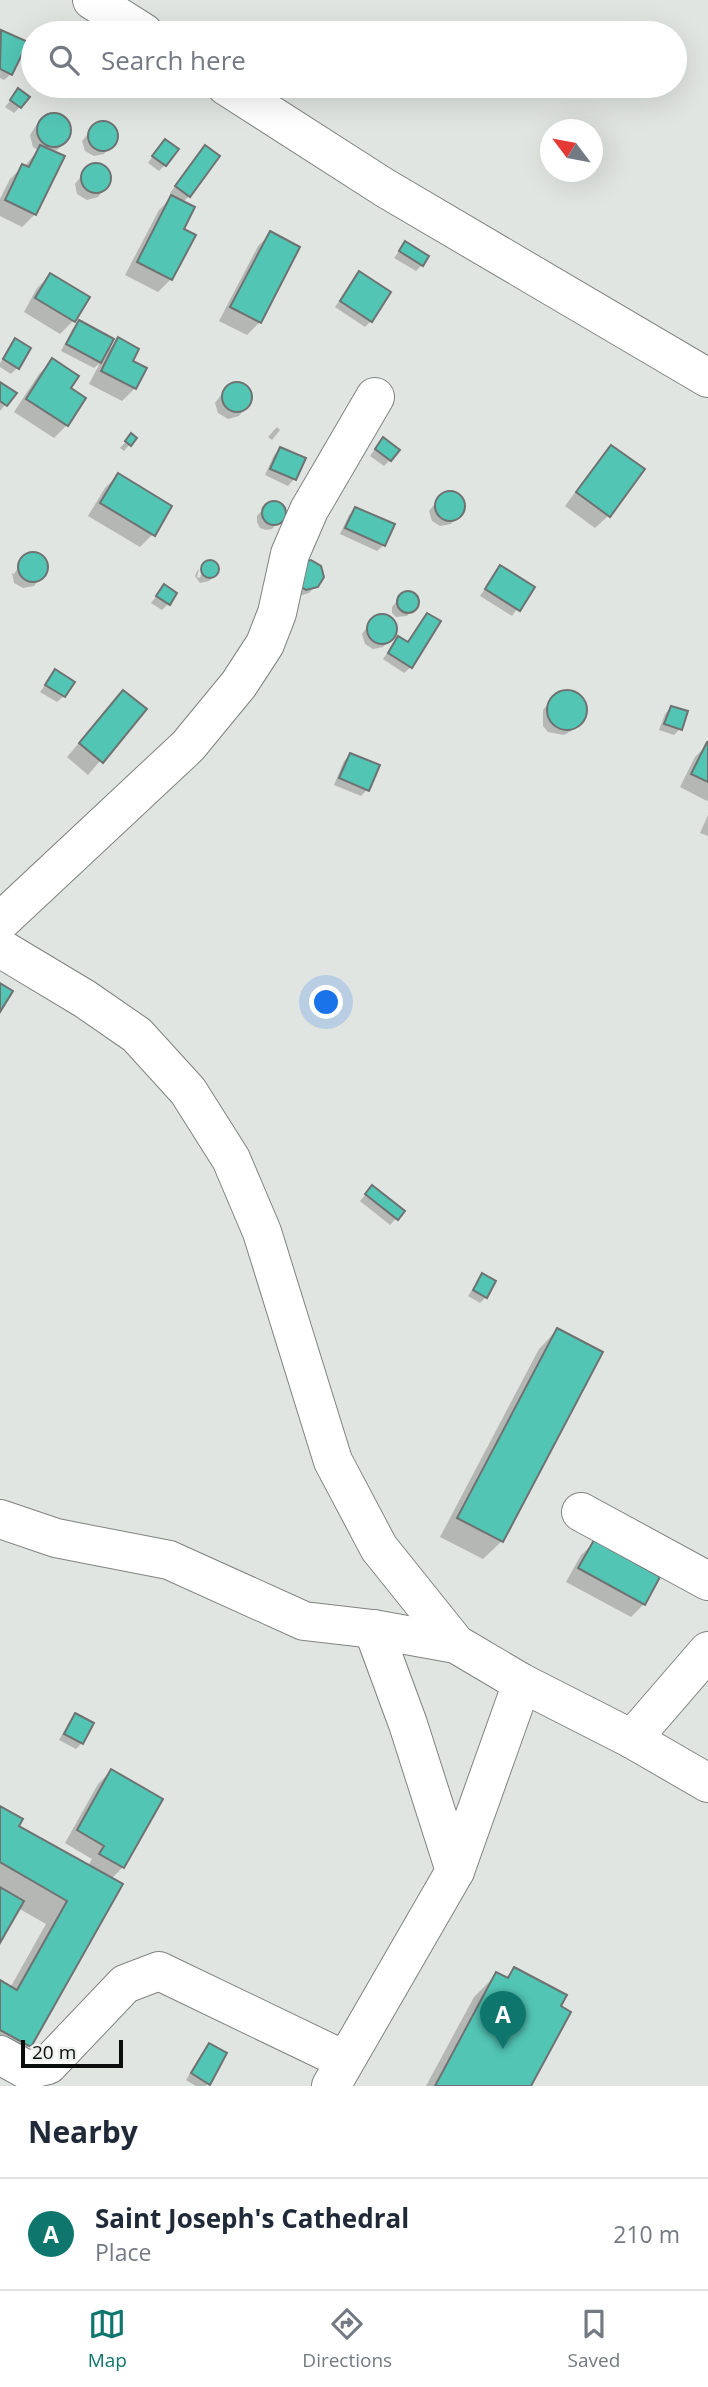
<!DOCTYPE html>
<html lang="en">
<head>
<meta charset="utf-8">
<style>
	body { margin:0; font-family:"Open Sans",sans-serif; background:#f6f6f7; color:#1f2937 }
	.compass { position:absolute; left:540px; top:119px; width:63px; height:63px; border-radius:50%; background:#fff; box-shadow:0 7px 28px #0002; rotate:302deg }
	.scale { position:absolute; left:21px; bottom:18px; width:102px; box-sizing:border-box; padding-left:7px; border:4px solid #0b0d0c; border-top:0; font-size:19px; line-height:24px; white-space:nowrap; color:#0b0d0c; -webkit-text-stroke:5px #eef2ef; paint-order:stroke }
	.you { position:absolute; left:327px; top:1003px; width:24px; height:24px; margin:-18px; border:5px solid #fff; border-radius:50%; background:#1a73e8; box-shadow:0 0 0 10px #1a73e833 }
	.badge { display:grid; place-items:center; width:46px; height:46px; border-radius:50%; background:#0f766e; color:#fff; font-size:23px; font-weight:700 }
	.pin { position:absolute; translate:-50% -58px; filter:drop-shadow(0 2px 4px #0008) }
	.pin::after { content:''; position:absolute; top:37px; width:24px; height:21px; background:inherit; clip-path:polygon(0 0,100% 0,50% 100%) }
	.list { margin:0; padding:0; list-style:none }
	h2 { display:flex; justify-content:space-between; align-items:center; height:91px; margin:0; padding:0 28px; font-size:30px }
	h2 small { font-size:23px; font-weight:400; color:#747a83 }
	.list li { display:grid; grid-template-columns:46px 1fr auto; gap:21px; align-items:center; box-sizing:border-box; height:112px; padding:0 28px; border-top:2px solid #e0e1e3 }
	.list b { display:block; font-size:26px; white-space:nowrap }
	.list p { margin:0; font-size:23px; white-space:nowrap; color:#747a83 }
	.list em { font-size:23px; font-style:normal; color:#747a83 }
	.icon { flex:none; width:38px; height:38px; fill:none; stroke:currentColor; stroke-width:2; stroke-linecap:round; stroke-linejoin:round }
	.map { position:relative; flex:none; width:708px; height:2086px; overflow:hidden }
	.search { position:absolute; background:#fff; box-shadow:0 7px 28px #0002; left:21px; right:21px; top:21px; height:77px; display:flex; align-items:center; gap:18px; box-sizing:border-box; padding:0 24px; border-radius:38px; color:#747a83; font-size:26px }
	.sheet { height:203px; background:#fff }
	nav { display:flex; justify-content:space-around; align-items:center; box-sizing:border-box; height:98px; border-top:2px solid #e0e1e3; background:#fff; font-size:19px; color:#747a83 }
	nav a { display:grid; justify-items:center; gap:4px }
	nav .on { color:#0f766e }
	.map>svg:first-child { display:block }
</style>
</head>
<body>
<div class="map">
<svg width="708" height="2086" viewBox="0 0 708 2086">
	<rect width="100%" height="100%" fill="#e1e5e2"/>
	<!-- shadow -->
	<g fill="#0003">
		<polygon points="1,32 11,74 4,80 0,78"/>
		<polygon points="18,91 20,107 14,113 5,107"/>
		<polygon points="56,114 67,120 70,132 63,144 57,150 51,152 35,214 22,227 0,216 0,199 10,179 23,166 24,167 38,150 33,147 30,135 37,124 44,117"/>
		<polygon points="105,122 113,128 116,138 104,154 94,156 85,151 82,141 95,125"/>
		<polygon points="159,147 165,165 159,171 148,163"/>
		<polygon points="205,147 189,196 183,202 181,230 193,236 171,279 158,292 125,275 159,210 173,196 170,193"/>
		<polygon points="98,164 108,170 110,180 98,197 87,200 77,194 75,184 88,167"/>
		<polygon points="271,233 260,322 247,335 219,321 258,246"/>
		<polygon points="405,243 422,265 416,271 394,258"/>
		<polygon points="359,273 371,321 365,327 335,307"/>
		<polygon points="50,276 87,298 73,321 60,334 24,312 37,288"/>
		<polygon points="80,322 106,352 118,340 131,361 135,388 122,401 89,384 100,363 94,368 61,351 73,328"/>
		<polygon points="16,340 17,368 11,374 0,367 0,363"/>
		<polygon points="52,361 69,389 67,425 54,438 14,412 39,374"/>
		<polygon points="239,383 248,389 251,399 239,416 228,419 218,413 215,403 228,386"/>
		<polygon points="0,384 14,394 0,411"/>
		<polygon points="277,427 280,430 272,440 268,437"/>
		<polygon points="131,436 135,438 124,451 120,448"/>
		<polygon points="377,446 390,460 384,466 370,456"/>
		<polygon points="612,447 608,516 595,528 565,506 599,460"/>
		<polygon points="280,449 303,459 294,479 288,486 265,475 274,455"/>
		<polygon points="118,475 153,534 140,547 88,516 105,488"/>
		<polygon points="452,492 461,498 463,508 451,524 440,526 432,521 429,511 442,495"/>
		<polygon points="275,502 281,505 284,510 284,517 272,529 266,530 260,528 257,522 257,516 268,504"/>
		<polygon points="355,509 384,545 377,551 340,534 349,515"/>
		<polygon points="34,554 43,559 46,570 34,586 23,588 14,583 12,573 14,574 25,557"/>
		<polygon points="213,562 218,569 216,574 209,581 200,583 195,576 197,571 199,569 197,577 200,578 203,567 201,567"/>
		<polygon points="500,567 532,588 512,616 480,596"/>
		<polygon points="288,580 316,586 309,593 299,596"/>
		<polygon points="164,586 168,604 162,610 151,603"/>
		<polygon points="407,593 412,594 416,598 416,604 407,616 396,617 392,613 392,607 402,595"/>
		<polygon points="384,615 393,620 396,631 383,647 373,649 365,644 362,634 374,618"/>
		<polygon points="427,615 411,667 404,673 383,659 398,638 407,644"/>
		<polygon points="55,671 64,696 57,702 40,692"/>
		<polygon points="570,691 578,695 583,701 586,709 584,717 571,731 564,735 548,732 543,726 543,710 555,696 562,692"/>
		<polygon points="111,705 144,710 88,775 67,757"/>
		<polygon points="671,707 680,729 674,735 659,730 665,714"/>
		<polygon points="708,744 708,800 707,801 680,787 695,757"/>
		<polygon points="350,755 367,790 361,796 334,785 344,761"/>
		<polygon points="708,815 708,836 700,833"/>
		<polygon points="366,1194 403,1211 390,1225 360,1201"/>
		<polygon points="482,1275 486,1297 480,1303 468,1296"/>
		<polygon points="557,1330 502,1541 483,1559 440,1537 539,1349"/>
		<polygon points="594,1543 644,1604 631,1617 566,1582 581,1555"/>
		<polygon points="75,1716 82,1743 76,1749 59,1740 69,1722"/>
		<polygon points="111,1771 123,1867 111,1879 29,2046 7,2068 0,2064 0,1982 10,1988 46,1924 18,1908 0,1939 0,1808 17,1826 88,1866 92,1859 65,1843 98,1784"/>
		<polygon points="515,1969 529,2086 426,2086 474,1997 497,1974 505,1978"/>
		<polygon points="209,2045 208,2083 206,2086 196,2086 186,2080 203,2051"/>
	</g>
	<!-- building -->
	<g fill="#52c5b5" stroke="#6e7372" stroke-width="2">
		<polygon points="1,30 28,42 12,75 0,69"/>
		<polygon points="18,88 30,97 21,108 10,100"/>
		<circle cx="54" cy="130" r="17"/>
		<circle cx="103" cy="136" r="15"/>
		<polygon points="165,139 179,149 166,166 152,156"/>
		<polygon points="40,145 65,156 36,215 5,200 22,164 29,167"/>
		<polygon points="205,145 220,156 190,197 175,186"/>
		<circle cx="96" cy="178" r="15"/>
		<polygon points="171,195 195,207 184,229 196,235 172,280 137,262"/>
		<polygon points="270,231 300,247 261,323 230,307"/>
		<polygon points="405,241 429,256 423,266 399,251"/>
		<polygon points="359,271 391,292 372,322 340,301"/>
		<polygon points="50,273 90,297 75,322 35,298"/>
		<polygon points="79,320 114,339 101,363 66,344"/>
		<polygon points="118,337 139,349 133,361 147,368 136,389 101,371"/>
		<polygon points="15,338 31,348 19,369 3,359"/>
		<polygon points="52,358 79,376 71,388 86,398 68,426 26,399"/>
		<circle cx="237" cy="397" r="15"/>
		<polygon points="0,382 17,393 7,406 0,401"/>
		<polygon points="131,433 137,438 131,446 125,441"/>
		<polygon points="383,437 400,450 391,461 375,449"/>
		<polygon points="611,445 645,469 610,517 576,492"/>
		<polygon points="280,447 306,458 296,480 270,469"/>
		<polygon points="118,473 172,506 155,536 100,503"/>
		<circle cx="450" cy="506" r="15"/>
		<circle cx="274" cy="513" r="12"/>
		<polygon points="355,507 395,524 385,546 345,528"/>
		<circle cx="33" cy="567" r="15"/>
		<circle cx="210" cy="569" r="9"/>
		<polygon points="311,560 321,566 324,577 318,587 306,590 297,584 299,563"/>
		<polygon points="500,565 535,587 520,611 485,589"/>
		<polygon points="164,584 177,593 170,605 156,596"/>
		<circle cx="408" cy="602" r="11"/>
		<polygon points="427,613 441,621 412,668 388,653 398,636 408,642"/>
		<circle cx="382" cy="629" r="15"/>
		<polygon points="55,669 75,682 65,697 45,685"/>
		<circle cx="567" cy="710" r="20"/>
		<polygon points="123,690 147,709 103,763 79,743"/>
		<polygon points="671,706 688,711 682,730 664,724"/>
		<polygon points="707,742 708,742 708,782 691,774"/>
		<polygon points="350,753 380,765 369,791 339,778"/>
		<polygon points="0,983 13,991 0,1012"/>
		<polygon points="372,1185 405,1211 398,1220 365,1194"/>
		<polygon points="482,1273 496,1281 487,1298 473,1290"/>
		<polygon points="557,1328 603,1352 503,1542 457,1518"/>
		<polygon points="594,1540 660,1577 645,1605 578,1568"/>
		<polygon points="75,1713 94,1723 83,1744 64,1734"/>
		<polygon points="111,1769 163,1799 124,1868 99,1854 104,1846 77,1830"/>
		<polygon points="0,1806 23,1819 19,1826 123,1884 31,2047 0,2030 0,1980 17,1990 67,1901 0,1862"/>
		<polygon points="0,1887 24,1901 0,1943"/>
		<polygon points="514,1967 567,1995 561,2006 571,2012 531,2086 435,2086 496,1972 508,1978"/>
		<polygon points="209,2043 227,2053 210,2085 191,2073"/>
	</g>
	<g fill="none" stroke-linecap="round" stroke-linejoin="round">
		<defs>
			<g id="minor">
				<polyline points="92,0 144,33"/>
				<polyline points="226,86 385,188 708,378"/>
				<polyline points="0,922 188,746 239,684 265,644 277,613 290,554 309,510 375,397"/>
				<polyline points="0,948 85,999 137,1035 188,1091 231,1159 262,1232 333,1461 379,1548 456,1644 522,1683 632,1739 708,1783"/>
				<polyline points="581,1512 708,1581"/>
				<polyline points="0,1519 56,1538 169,1560 304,1621 373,1629 456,1644"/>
				<polyline points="373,1629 408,1724 455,1871"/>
				<polyline points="632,1739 708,1651"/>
				<polyline points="0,2055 27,2070 48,2065 125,1984 159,1971 344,2060"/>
				<polyline points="331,2086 455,1871 522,1683"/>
			</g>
		</defs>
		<!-- minor casing -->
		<use href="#minor" stroke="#808380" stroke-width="40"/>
		<!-- minor -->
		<use href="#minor" stroke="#fff" stroke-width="38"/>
	</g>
</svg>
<svg class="compass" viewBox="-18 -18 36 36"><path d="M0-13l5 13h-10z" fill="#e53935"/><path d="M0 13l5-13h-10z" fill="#747a83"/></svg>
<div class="scale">20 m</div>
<div class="you"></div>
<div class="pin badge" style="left:503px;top:2049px">A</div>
<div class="search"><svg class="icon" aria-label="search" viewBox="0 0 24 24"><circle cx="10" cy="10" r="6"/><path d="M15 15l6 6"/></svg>Search here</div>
</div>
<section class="sheet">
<h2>Nearby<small></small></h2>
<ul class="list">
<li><span class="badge">A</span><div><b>Saint Joseph's Cathedral</b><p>Place</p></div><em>210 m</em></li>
</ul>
</section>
<nav>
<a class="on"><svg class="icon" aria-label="map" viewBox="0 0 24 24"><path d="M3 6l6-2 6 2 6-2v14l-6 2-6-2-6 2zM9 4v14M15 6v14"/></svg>Map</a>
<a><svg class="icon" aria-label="directions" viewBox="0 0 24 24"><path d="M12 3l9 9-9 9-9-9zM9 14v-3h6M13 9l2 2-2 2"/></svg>Directions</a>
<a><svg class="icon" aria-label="saved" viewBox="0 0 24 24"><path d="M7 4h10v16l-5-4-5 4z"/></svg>Saved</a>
</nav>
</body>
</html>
